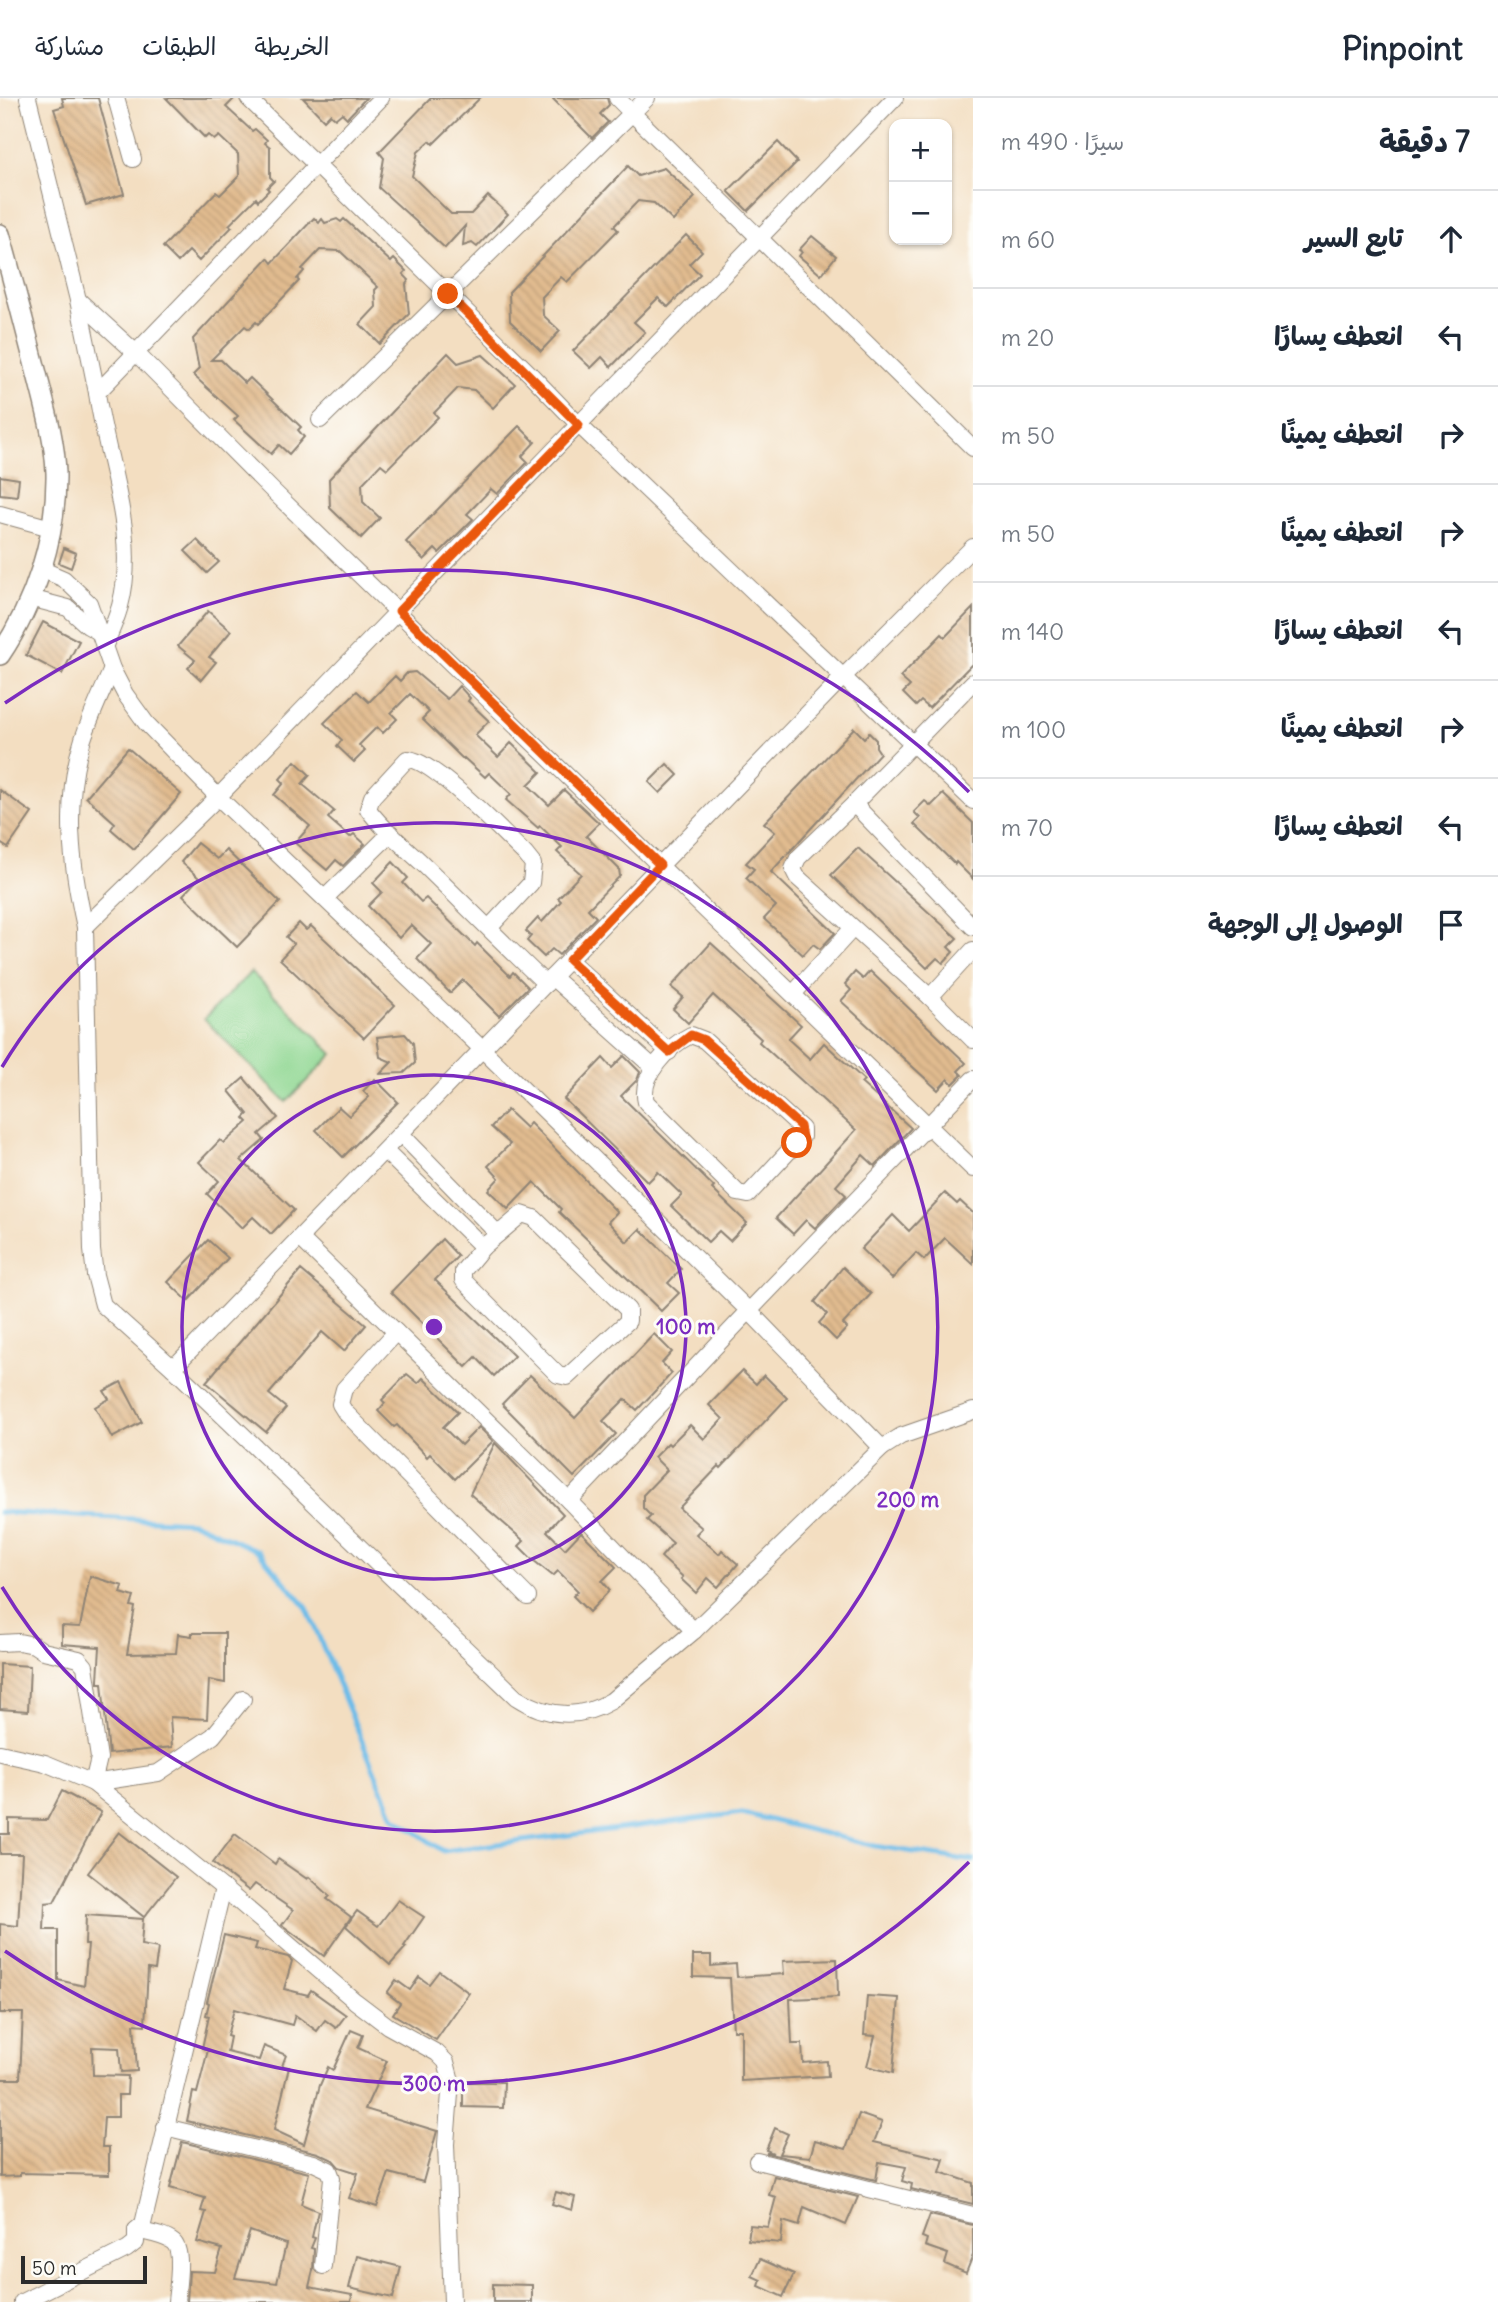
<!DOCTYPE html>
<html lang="ar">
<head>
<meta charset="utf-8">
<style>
	body { margin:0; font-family:Delius,"Playpen Sans Arabic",sans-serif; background:#f6f6f7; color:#1f2937; direction:rtl }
	.controls { position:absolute; right:21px; top:21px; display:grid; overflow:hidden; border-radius:14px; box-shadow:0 2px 5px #0004 }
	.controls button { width:63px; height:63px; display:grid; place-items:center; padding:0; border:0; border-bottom:2px solid #e0e1e3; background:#fff; color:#1f2937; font:35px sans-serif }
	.scale { position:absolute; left:21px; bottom:18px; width:126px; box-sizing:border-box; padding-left:7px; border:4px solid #2b2b2b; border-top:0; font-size:19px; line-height:24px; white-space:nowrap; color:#2b2b2b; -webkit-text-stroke:5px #fdfcf7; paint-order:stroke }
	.stop { position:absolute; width:21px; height:21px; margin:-16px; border:5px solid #ea580c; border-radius:50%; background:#fff }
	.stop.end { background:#ea580c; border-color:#fff; box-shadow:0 2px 7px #0008 }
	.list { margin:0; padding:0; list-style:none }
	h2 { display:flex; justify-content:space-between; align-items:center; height:91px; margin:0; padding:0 28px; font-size:30px }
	h2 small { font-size:23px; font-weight:400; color:#747a83 }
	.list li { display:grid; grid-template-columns:46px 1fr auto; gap:21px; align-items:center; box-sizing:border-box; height:98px; padding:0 28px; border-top:2px solid #e0e1e3 }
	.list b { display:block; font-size:26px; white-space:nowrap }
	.list em { font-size:23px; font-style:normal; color:#747a83 }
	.icon { flex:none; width:38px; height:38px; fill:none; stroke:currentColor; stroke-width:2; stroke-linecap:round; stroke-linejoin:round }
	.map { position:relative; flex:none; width:973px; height:2204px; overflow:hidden; direction:ltr }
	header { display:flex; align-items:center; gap:42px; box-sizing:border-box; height:98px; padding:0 35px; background:#fff; border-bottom:2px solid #e0e1e3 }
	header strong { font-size:33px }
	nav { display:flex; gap:38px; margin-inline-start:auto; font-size:24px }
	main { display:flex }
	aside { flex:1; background:#fff }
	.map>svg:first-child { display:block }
</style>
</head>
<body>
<header>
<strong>Pinpoint</strong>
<nav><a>الخريطة</a><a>الطبقات</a><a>مشاركة</a></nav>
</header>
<main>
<aside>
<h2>7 دقيقة<small>سيرًا · 490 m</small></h2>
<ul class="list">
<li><svg class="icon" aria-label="ahead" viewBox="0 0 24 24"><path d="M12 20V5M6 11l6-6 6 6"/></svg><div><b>تابع السير</b></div><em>60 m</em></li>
<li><svg class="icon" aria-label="left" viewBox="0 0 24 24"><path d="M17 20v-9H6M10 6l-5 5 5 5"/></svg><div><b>انعطف يسارًا</b></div><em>20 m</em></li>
<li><svg class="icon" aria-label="right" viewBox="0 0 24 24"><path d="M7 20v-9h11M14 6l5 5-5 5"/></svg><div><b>انعطف يمينًا</b></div><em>50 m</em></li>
<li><svg class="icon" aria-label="right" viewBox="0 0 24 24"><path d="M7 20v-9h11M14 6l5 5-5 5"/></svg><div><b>انعطف يمينًا</b></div><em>50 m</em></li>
<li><svg class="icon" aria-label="left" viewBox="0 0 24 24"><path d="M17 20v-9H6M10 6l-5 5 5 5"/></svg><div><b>انعطف يسارًا</b></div><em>140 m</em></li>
<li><svg class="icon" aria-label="right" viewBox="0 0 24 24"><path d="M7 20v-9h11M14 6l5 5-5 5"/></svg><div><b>انعطف يمينًا</b></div><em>100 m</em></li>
<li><svg class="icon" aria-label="left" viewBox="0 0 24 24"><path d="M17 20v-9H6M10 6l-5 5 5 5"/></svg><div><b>انعطف يسارًا</b></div><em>70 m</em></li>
<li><svg class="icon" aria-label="arrive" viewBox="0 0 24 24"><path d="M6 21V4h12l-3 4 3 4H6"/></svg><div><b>الوصول إلى الوجهة</b></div></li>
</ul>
</aside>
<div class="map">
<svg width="973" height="2204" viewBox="0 0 973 2204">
	<defs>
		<pattern id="building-back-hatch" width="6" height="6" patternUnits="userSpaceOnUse" patternTransform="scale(1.75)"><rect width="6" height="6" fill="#e1bb8f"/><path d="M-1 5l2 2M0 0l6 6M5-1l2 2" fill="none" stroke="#c1a17c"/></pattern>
	</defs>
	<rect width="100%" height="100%" fill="#fdfcf7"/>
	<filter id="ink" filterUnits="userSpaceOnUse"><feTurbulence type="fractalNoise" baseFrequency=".0143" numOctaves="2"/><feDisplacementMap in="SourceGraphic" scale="14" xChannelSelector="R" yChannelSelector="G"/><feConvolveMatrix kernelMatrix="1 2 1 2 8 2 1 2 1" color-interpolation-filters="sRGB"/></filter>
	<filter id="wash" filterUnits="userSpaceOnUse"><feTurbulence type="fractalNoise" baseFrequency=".00686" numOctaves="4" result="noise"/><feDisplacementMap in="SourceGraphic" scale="28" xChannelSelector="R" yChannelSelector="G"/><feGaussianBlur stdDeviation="1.57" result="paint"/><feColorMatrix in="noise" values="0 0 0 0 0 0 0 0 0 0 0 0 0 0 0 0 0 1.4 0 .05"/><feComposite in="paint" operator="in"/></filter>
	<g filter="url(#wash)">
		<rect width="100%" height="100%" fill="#f3dec1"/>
		<!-- pitch -->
		<polygon fill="#8fd792" stroke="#5d815e" stroke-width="2" points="251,874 333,956 286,1004 204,921"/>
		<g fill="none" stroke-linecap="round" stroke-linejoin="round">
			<!-- stream -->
			<polyline stroke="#6dbce8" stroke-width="5" points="0,1414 193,1424 258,1453 307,1510 393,1718 443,1753 742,1715 875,1748 973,1763"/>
		</g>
		<g id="blocks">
			<!-- building -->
			<g fill="url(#building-back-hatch)" fill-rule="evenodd">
				<polygon points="62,0 98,0 124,96 86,107 54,11 64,8"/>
				<polygon points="166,0 235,0 226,9 252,33 255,31 267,42 265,45 270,49 270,79 274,83 267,90 269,92 258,103 256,100 229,127 232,129 199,163 189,153 178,164 163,149 216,94 220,97 239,78 238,56 219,38 214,42 208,37 205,40"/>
				<polygon points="303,0 366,0 347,20 342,15 335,21 330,16 324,22"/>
				<polygon points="431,0 480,0 433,46 430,43 418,54 412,78 451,116 471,116 488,98 508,116 477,149 472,145 463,148 465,128 445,150 379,90 384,60 379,54"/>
				<polygon points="552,0 607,0 609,7 600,16 608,24 592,40"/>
				<polygon points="778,44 797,64 748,113 728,93"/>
				<polygon points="628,68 638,78 664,70 695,99 673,123 654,105 638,103 614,128 618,132 567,184 561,179 542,199 543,217 560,233 541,253 510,223 509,194"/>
				<polygon points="314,120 319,125 322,121 325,125 337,121 341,124 344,121 391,164 394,161 406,173 403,176 409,182 406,186 409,216 380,246 360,226 376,209 375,192 378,189 340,153 320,152 302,171 304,173 297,181 299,183 258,226 256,224 249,231 245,228 211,262 221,262 245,285 250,280 301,329 298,332 304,339 289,356 279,347 271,356 234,322 238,318 193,277 199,271 193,241 268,160 272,165"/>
				<polygon points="686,137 702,153 689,166 700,176 668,209 658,200 634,224 645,234 611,269 602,259 591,270 573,253"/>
				<polygon points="812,138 836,158 821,177 799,158 802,154 799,152"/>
				<polygon points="448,255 458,265 483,257 515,286 493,310 474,292 458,290 434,315 438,319 387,371 381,366 362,386 363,404 380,420 361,440 330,410 329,381"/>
				<polygon points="519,328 535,344 522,358 528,364 497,396 491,391 467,416 473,421 439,455 435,451 424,462 406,444"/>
				<polygon points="0,378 19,381 17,398 0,396"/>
				<polygon points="197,442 219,464 207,475 185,453"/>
				<polygon points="64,450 76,455 71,470 59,465"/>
				<polygon points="973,510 973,565 929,610 921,603 916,608 903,595 910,588 900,579 942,536 945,539"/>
				<polygon points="208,513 231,533 209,559 216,564 201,582 188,570 195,562 178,548"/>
				<polygon points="43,524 79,543 62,576 26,557"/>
				<polygon points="415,574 447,601 459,588 470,600 468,603 489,623 475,637 498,659 511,645 541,674 528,687 549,707 564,692 599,725 586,738 619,771 620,778 588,811 596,819 559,857 552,851 544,859 527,843 531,838 526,833 538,820 542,824 561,803 558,800 581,776 557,754 562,749 540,728 538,730 506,702 511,696 489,675 485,679 464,660 463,661 422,621 429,614 410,596 391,615 397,621 383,635 377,629 359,647 365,653 354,664 337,648 342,642 324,625 357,593 369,604 395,578 400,583 407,575"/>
				<polygon points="854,630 864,640 869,635 876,642 876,649 880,655 771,774 835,835 820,851 813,846 803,857 764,821 776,808 746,780 754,771 746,765 775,734 764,725"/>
				<polygon points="128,650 181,696 134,751 111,731 115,725 86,699"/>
				<polygon points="295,663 310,677 302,686 334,713 328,720 350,739 354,736 365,746 343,768 336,762 327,772 295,745 310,728 274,697 284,685 280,681"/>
				<polygon points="667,666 678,677 660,695 649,684"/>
				<polygon points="0,692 32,715 8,750 0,745"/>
				<polygon points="943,696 973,725 973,781 956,764 955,766 914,726 920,720 914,714 925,703 931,708"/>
				<polygon points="197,745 217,761 226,752 280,804 237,849 183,797 199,780 181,764"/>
				<polygon points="858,750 957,840 948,849 953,854 943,865 937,860 927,870 831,777"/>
				<polygon points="393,764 408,780 403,785 421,804 426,800 475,848 477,845 510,878 513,874 528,889 499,918 463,882 450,895 417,861 431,846 411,827 399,840 368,808 382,794 373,785"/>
				<polygon points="299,825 306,832 311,828 395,907 364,940 280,861 294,846 286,839"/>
				<polygon points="711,845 801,927 788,941 810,961 824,945 864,982 861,985 911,1030 875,1068 863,1057 836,1088 846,1097 815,1130 806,1122 793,1136 776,1120 856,1032 759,944 761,941 713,897 688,925 673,911 683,899 671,889"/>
				<polygon points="870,873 966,965 958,973 962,977 953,986 948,981 938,992 841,903 851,892 845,886 855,874 863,881"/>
				<polygon points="405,936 413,945 415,965 404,975 380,976 392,964 380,959 377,939"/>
				<polygon points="624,958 640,974 637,982 621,998 714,1089 712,1091 747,1125 730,1143 719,1133 708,1144 671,1108 682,1097 658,1074 648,1084 564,1001 603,960 612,970"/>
				<polygon points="244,980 278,1020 259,1036 264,1042 241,1062 294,1112 271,1136 253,1119 242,1130 207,1096 219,1083 199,1064 220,1042 224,1045 248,1024 244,1020 248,1016 229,993"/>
				<polygon points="375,981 398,1004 343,1059 316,1032 339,1009 349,1018 369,999 363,993"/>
				<polygon points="507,1012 526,1030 530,1025 617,1114 608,1124 627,1144 640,1131 681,1171 668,1185 679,1195 661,1213 559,1114 561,1111 534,1084 508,1111 488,1092 499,1080 488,1068 510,1046 491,1029"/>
				<polygon points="945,1095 957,1106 960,1103 973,1115 973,1166 945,1140 924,1162 916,1155 892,1181 861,1151 893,1117 909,1133"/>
				<polygon points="442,1141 458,1158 435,1182 514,1258 494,1278 476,1259 466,1269 391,1194"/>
				<polygon points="208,1142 228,1160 188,1203 168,1184"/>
				<polygon points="843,1169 871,1196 843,1226 847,1230 836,1242 819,1225 827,1216 815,1204"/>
				<polygon points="301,1172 366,1227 344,1253 322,1234 269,1296 286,1310 266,1334 206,1284"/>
				<polygon points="654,1236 672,1254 662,1265 672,1275 637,1312 625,1301 603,1323 616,1336 574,1379 502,1306 530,1277 575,1320"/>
				<polygon points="742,1273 756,1286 764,1277 787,1300 721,1370 719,1368 679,1410 702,1430 696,1436 719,1456 722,1452 738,1466 718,1489 708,1480 696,1495 681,1481 683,1479 661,1459 673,1445 647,1422 651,1418 643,1410 643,1397 667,1372 654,1359 668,1345 670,1347 690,1327 704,1341 723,1321 709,1307"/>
				<polygon points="407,1276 418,1285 423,1280 458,1314 443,1329 461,1347 479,1329 493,1343 455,1381 430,1356 427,1359 397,1327 394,1329 378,1313 385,1305 382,1302"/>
				<polygon points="121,1284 142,1324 112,1340 95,1309 109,1301 104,1293"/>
				<polygon points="495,1345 563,1416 547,1433 565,1451 581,1434 616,1469 602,1483 610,1492 589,1514 573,1498 578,1493 558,1473 553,1478 533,1462 519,1448 524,1443 470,1396"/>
				<polygon points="90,1478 123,1488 121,1495 134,1499 131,1508 135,1509 127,1556 176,1555 178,1536 192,1538 192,1535 225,1535 225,1585 209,1582 207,1621 170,1619 172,1649 109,1656 102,1585 98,1585 98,1582 100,1549 62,1546 62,1528 80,1529"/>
				<polygon points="0,1566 30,1568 28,1613 0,1611"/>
				<polygon points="62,1693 101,1714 54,1804 45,1805 44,1832 58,1832 58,1882 84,1888 88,1847 85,1847 86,1817 143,1821 141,1847 158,1850 155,1872 148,1871 145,1927 134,1926 137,1973 121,1974 119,1950 92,1949 93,1977 128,1978 127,1997 118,1997 118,2019 104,2019 102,2049 109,2049 109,2077 20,2075 20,2078 0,2079 0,1981 20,1981 23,1915 0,1915 0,1826 18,1828 22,1756 0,1756 0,1736 9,1736 9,1721 47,1722"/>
				<polygon points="119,1734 176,1779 144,1819 88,1775"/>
				<polygon points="235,1736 275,1766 278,1761 307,1781 309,1779 330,1798 327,1801 351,1819 324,1858 282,1827 293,1812 255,1786 249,1793 213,1765"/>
				<polygon points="398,1802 424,1819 404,1848 406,1849 390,1867 346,1828 357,1813 378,1828"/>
				<polygon points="224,1837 257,1845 255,1851 288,1859 292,1863 284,1891 308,1897 311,1892 346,1917 336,1930 325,1922 317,1933 295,1917 292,1927 234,1911 227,1938 230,1939 227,1954 259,1962 264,1948 286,1957 282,1968 289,1969 274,2032 304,2046 320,1987 328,1969 333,1972 351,1932 363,1937 358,1950 387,1963 365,2011 437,2033 423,2084 389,2075 377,2109 349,2100 358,2075 339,2069 333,2062 318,2055 187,2023 193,1994 197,1995 208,1952 202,1950 209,1918 206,1917 209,1905 207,1904"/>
				<polygon points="693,1857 711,1857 711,1868 736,1866 737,1879 784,1876 783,1863 837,1861 838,1899 790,1901 792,1946 802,1946 803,1965 827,1963 828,1978 741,1983 741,1932 733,1932 730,1880 693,1879"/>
				<polygon points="439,1873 469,1895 436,1942 393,1916 400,1905 387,1895 396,1882 410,1892 419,1879 429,1886"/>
				<polygon points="867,1898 899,1900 893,1975 867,1968 875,1938 864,1937"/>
				<polygon points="463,1984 504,1984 503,2010 463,2009"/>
				<polygon points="859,2016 882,2024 874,2044 944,2061 940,2074 973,2085 973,2106 911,2091 912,2086 902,2083 906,2069 879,2064 876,2082 766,2055 773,2055 766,2052 775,2030 788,2036 779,2056 810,2059 815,2042 846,2051"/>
				<path d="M182,2044l127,31 -8,31 17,7 -6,26 3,1 -4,10 3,1 -1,21 -4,17 43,8 -1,7h-164l2,-31 26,1 7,-23 -25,-7 9,-30 -5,-1 4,-13 -35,-10zM250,2133l36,13 -9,39 -42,-5z"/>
				<polygon points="774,2078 858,2099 846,2127 804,2109 799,2128 783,2123 781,2145 748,2142 750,2127 768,2129 776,2099 769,2097"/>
				<polygon points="556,2094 575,2099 572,2112 552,2106"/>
				<polygon points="930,2117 973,2127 973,2157 966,2175 945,2166 948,2156 925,2148 927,2141 922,2139"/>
				<polygon points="357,2158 401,2169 393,2200 349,2190"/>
				<polygon points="760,2161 794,2176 783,2199 759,2188 761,2182 752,2178"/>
				<polygon points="493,2186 532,2187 532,2204 493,2204"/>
			</g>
		</g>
	</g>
	<g filter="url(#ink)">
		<use href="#blocks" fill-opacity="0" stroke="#8f8476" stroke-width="2"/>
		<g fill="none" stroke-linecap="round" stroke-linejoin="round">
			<defs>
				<g id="minor">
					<polyline points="28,0 78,202 97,295"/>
					<polyline points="116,0 133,61"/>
					<polyline points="248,0 530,276 579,327 973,703"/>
					<polyline points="647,0 632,15 973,350"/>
					<polyline points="78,202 136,255 273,393 973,1071"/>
					<polyline points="320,322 632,15 617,0"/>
					<polyline points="0,416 51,430"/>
					<polyline points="41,471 64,481 89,505 112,571 125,596 146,625 218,699 482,951 749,1213 973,981"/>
					<polyline points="30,500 68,510 88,528 97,533"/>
					<path d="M104,549c6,-13 12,-27 16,-41 19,-70 -13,-143 -23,-213l284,-295"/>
					<path d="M112,571c-10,23 -21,46 -29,70 -20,62 -12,126 2,188l7,323 3,25 8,30 70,63 343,329c30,20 63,23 95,4l83,-70 188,-183 19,-12 72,-25"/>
					<polyline points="973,584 854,706 798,760 793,771 797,779 930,899 973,942"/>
					<polyline points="854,706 973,829"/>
					<polyline points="325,800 391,735"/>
					<polyline points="85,829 218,699 895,0"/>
					<path d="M489,830l42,-45 2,-19 -8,-10c-20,-19 -93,-96 -118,-95l-35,38 -4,12c14,20 36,37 54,54 41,40 82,81 124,121"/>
					<polyline points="569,862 669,954"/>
					<polyline points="552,879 654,970"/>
					<polyline points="793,896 853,830"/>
					<polyline points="930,899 973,852"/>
					<path d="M691,937l13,5 98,89v8l-54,58 -10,-2 -92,-91c-7,-27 23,-56 45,-67z"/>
					<polyline points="401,1036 498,1136"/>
					<polyline points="385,1053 483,1149"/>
					<polygon points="522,1116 534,1120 628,1212 628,1223 567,1279 558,1277 463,1182 463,1173 483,1149"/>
					<polyline points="300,1140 569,1403 694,1533"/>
					<polyline points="396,1234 344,1291 340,1306 345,1314 528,1499"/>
					<polyline points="173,1270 844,578 973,449"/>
					<polyline points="569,1403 749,1213 882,1350"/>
					<polyline points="0,1545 19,1544 34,1547 43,1553 79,1561 85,1568 99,1660 93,1685 158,1675 213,1638 243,1601"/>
					<polyline points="0,1655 45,1665 93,1685 223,1790 355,1903 388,1928 437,1955 446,1964 451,1983 446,2046 452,2204"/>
					<polyline points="165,2029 314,2065 329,2072 332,2080 323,2168"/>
					<polyline points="757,2063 973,2117"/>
					<path d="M136,2132c12,3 28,5 37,12 11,9 4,46 3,60"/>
					<polyline points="22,2204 127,2151 136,2144 136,2132 143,2126 223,1790"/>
				</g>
				<path id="tertiary" d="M0,136c13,46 25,93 37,140 8,32 18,66 19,99 1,63 -21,130 -56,182"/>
			</defs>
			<!-- minor casing -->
			<use href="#minor" stroke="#8f8476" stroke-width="18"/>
			<!-- tertiary casing -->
			<use href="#tertiary" stroke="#8f8476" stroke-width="22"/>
			<!-- minor -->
			<use href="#minor" stroke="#fff" stroke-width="16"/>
			<!-- tertiary -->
			<use href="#tertiary" stroke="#fff" stroke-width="19"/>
		</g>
	</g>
	<g fill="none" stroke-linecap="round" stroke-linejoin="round" filter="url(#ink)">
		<!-- route -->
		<polyline stroke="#ea580c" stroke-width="9" points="448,196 579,327 399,513 660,767 569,862 669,954 691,937 704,942 800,1028 802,1039 797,1045"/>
	</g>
	<!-- distance rings -->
	<g fill="none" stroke="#7b2cbf" stroke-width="3.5">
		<circle cx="434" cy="1229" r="252"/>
		<path d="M2 969A504 504 0 1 1 2 1489"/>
		<path d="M969 1764A757 757 0 0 1 5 1853M5 605A757 757 0 0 1 969 694"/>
	</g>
	<circle cx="434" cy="1229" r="10" fill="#7b2cbf" stroke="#fdfcf7" stroke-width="3.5"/>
	<g font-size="21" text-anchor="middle" font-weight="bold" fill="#7b2cbf" stroke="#fdfcf7" stroke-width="6" stroke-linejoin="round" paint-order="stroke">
		<text x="686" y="1236">100 m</text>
		<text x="908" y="1409">200 m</text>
		<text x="434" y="1993">300 m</text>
	</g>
</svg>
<div class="controls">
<button>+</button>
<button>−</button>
</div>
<div class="scale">50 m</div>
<div class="stop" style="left:797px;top:1045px"></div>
<div class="stop end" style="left:448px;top:196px"></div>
</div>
</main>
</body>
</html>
